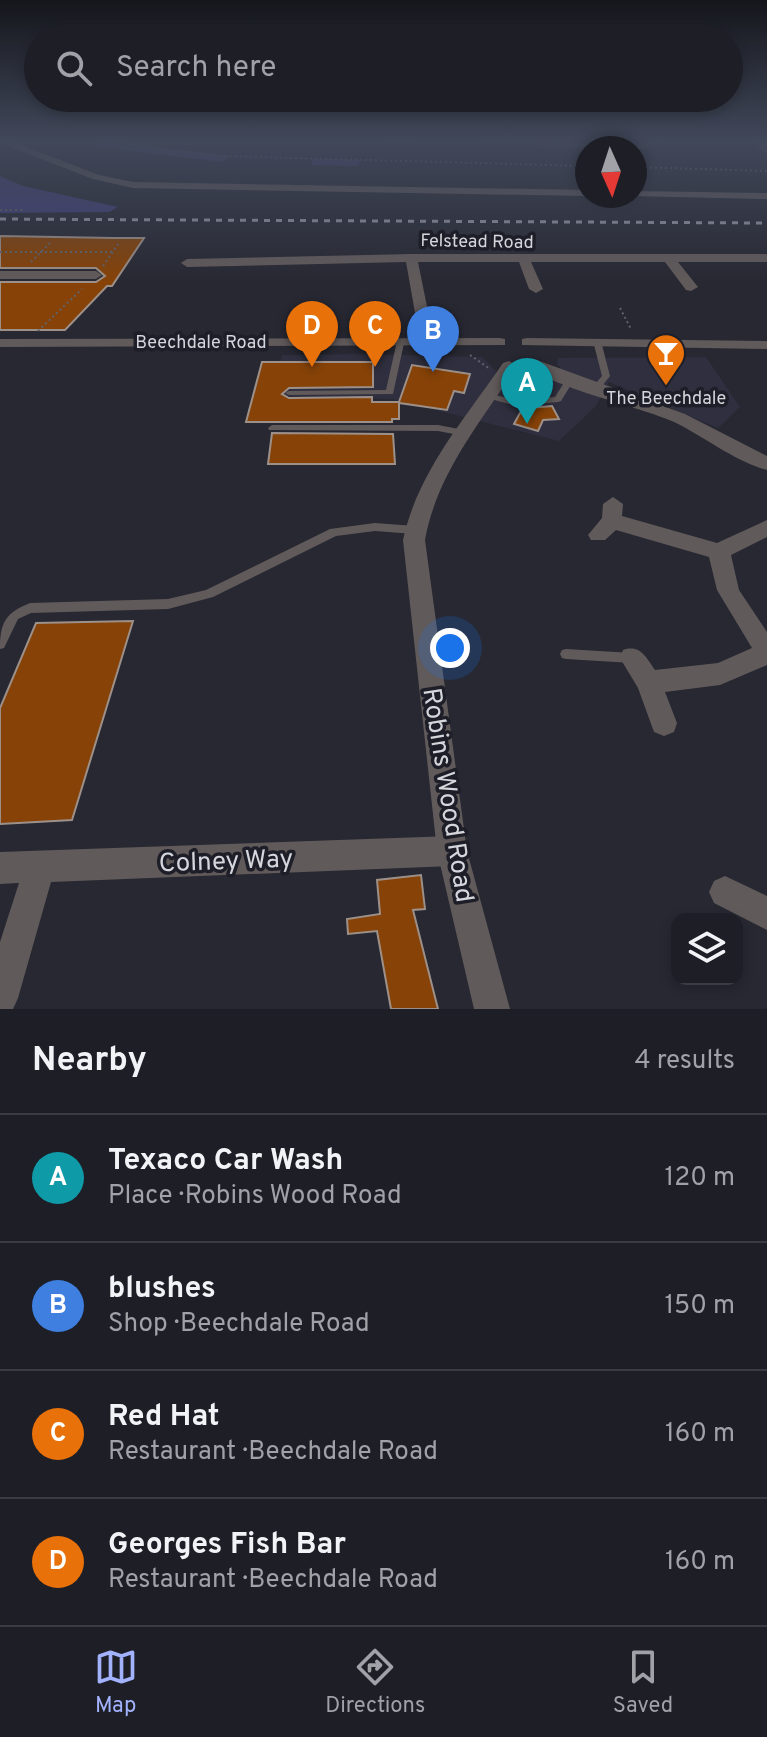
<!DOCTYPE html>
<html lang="en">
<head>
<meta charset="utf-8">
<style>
	body { margin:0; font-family:Overpass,sans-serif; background:#2a2b32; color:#f1f3f6 }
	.controls { position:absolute; right:24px; bottom:24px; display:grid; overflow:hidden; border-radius:16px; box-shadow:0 4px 12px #0003 }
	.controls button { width:72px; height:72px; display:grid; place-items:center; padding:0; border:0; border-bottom:2px solid #3b3c43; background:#1d1e26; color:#f1f3f6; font:40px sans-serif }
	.compass { position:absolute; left:575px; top:136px; width:72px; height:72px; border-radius:50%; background:#1d1e26; box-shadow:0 4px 12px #0003; rotate:177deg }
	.you { position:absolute; left:450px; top:648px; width:28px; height:28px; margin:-20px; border:6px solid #fff; border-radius:50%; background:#1a73e8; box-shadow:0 0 0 12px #1a73e833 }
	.badge { display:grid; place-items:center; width:52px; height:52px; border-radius:50%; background:#a2b2fd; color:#fff; font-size:26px; font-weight:700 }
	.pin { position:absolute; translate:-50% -66px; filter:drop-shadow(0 2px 4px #0008) }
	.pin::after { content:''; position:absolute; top:42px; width:28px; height:24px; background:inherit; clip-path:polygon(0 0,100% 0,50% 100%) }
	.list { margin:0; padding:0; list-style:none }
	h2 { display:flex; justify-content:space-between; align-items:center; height:104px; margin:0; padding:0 32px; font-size:34px }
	h2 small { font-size:26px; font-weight:400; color:#a0a2a7 }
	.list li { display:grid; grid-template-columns:52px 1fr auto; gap:24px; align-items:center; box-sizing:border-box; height:128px; padding:0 32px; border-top:2px solid #3b3c43 }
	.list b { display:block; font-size:30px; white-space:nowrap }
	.list p { margin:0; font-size:26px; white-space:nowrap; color:#a0a2a7 }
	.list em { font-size:26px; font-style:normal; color:#a0a2a7 }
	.icon { flex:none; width:44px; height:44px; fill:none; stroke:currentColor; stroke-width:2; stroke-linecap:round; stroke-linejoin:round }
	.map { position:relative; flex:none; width:767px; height:1009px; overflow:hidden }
	.search { position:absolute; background:#1d1e26; box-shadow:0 4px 12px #0003; left:24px; right:24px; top:24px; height:88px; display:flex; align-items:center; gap:20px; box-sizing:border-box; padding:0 28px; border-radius:44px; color:#a0a2a7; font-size:30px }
	.sheet { height:616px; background:#1d1e26 }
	nav { display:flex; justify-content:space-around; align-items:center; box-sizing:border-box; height:112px; border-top:2px solid #3b3c43; background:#1d1e26; font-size:22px; color:#a0a2a7 }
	nav a { display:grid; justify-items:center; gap:4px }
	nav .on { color:#a2b2fd }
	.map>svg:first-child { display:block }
</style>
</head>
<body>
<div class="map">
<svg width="767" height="1009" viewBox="0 0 767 1009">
	<rect width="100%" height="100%" fill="#272832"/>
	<!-- built -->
	<polygon fill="#2f2f3f" points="365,354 482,357 497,372 489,387 505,389 511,382 561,368 557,365 558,358 706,357 740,407 718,428 609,382 596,406 559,441 392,399 273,396 282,355"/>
	<!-- green -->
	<g fill="#423d78">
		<polygon points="90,140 231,156 587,167 361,160 358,166 312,165 312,159 229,157 222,162 92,146 100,143"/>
		<polygon points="0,176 23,186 118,207 109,212 0,213"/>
	</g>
	<!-- building -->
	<g fill="#864207" stroke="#9d9088" stroke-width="2">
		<polygon points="0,236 114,238 144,238 112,286 107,286 65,330 0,330 0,282 96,282 105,276 96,268 0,268"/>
		<polygon points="262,362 373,362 373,387 289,388 282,394 289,398 372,397 372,402 399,402 412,365 470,374 464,393 454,391 447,410 399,403 399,419 392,419 392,422 246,422"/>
		<polygon points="552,406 559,419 543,420 538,431 514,424 520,413 531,412 529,408"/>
		<polygon points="272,433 393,434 395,464 268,464"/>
		<polygon points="133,621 72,820 0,824 0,708 36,623"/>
		<polygon points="421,875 425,909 413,910 438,1009 391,1009 377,931 348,934 347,919 380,914 377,880"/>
	</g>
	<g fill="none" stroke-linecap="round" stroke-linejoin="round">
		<!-- path -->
		<g stroke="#61626b" stroke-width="2" stroke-dasharray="2 3" stroke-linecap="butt">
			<polyline points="96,140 221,156 587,166"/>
			<polyline points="635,167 767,171"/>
			<polyline points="0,210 24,210"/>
			<polyline points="0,252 112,252"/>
			<polyline points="31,262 51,242"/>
			<polyline points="103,266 119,243"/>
			<polyline points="620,308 631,329"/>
			<polyline points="38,331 82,289"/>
			<polyline points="470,355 490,369"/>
		</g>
		<!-- service -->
		<g fill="#615a5a" fill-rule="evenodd">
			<polygon points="397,341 403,341 404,343 393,394 289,395 285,393 289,391 386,390"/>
			<polygon points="595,343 598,343 602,345 610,376 598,391 595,391 591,389 602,376 594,345"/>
			<polygon points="567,378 573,378 574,380 561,401 558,402 516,406 487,398 486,396 490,394 516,400 555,397"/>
			<polygon points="272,425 438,425 464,430 468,433 464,436 438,431 269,430 268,428"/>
			<path d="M375,523l40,3 4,1 1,3 -1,3 -4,1 -40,-3 -39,5 -123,61 -45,12 -137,4 -13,6 -14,29 -4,1c0,-26 5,-36 30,-46l138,-4 38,-9 124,-61z"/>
			<polygon points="566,649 632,653 636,654 638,658 636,662 632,663 566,659 562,658 560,654 562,650"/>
		</g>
		<!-- minor -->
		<g fill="#615a5a" fill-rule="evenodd">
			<polygon points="0,140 8,140 99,175 133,182 587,190 587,196 133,188 93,179 0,143"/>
			<polygon points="244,140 419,140 415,143"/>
			<polygon points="429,140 638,144 668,140 638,150"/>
			<polygon points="758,140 766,140 767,154 758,147"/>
			<polygon points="635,191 767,193 767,199 631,196 635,196"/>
			<polygon points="411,254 767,254 767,262 678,262 698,287 691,291 686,290 665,262 531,262 543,289 536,293 529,289 519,262 418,262 434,341 427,345 420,341 406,262 187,267 181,263 187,259"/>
			<polygon points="0,271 96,271 102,275 96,279 0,279"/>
			<path d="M613,497l10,7 -1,12 95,27 50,-23v17l-36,18 8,35 28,42v33l-47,20 -55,7 12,31 -3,9 -10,4 -10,-4 -16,-44 -18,-30 3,-8c17,-6 23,7 32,20l63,-7 34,-15 -35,-58 -8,-33 -93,-27 -11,10h-14l-3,-5 14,-17 1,-14z"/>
			<polygon points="452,836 463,840 467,851 463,862 452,866 51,882 18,998 13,1009 0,1009 0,942 19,883 0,884 0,852"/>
			<polygon points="725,876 767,896 767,930 714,903 709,892 714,881"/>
		</g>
		<!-- tertiary -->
		<g fill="#615a5a" fill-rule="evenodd">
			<polygon points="500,338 505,339 505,345 0,347 0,339"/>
			<polygon points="527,338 767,341 767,349 522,345 522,339"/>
			<path d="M534,359l151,55 82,42v14c-33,-9 -62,-33 -93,-48 -35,-16 -124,-34 -148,-58z"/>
			<path d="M509,361l8,5c-36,56 -80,107 -92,174l42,311 43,158h-36l-37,-158 -34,-311c15,-69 62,-121 100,-177z"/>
		</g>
		<!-- rail -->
		<polyline stroke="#9c9ca4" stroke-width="3" stroke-dasharray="6 6" stroke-linecap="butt" points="0,219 767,223"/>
	</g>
	<!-- sky -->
	<linearGradient id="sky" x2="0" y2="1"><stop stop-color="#15161c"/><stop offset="0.5" stop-color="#41485a"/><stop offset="1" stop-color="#41485a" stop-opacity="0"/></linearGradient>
	<rect width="767" height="282" fill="url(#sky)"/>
	<!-- icons -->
	<defs>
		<symbol id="bar-pin" viewBox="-11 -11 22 30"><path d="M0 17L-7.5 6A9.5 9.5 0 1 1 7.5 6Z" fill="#e8710a" stroke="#1e1e28"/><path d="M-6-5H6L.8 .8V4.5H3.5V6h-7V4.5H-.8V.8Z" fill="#fff"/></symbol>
	</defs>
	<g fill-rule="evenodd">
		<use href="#bar-pin" x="644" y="331" width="44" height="60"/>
	</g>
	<g text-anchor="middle" stroke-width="7" stroke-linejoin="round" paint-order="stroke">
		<!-- far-street labels -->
		<g font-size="18" fill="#d5d5dc" stroke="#1e1e28">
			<text transform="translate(477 241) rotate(1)" y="6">Felstead Road</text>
			<text x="201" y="348">Beechdale Road</text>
		</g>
		<!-- far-poi labels -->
		<g font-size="18" fill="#d5d5dc" stroke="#1e1e28">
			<text x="666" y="404">The Beechdale</text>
		</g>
		<!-- near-street labels -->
		<g font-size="26" fill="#d5d5dc" stroke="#1e1e28">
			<text transform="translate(449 795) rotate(81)" y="9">Robins Wood Road</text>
			<text transform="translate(226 860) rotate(-2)" y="9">Colney Way</text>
		</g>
	</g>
</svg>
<div class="controls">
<button><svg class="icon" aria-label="layers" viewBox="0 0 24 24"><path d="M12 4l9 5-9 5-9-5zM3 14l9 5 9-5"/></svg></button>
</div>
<svg class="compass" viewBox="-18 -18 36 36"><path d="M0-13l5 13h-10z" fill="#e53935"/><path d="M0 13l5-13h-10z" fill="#a0a2a7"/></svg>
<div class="you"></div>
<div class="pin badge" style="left:527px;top:424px;background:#0f9aa8">A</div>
<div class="pin badge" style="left:433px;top:372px;background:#3f7fe0">B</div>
<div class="pin badge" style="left:375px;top:367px;background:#e8710a">C</div>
<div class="pin badge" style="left:312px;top:367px;background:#e8710a">D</div>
<div class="search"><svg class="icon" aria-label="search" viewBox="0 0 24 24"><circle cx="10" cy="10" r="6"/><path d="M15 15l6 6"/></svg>Search here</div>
</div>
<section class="sheet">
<h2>Nearby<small>4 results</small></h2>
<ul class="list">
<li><span class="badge" style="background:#0f9aa8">A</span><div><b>Texaco Car Wash</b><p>Place · Robins Wood Road</p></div><em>120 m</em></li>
<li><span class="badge" style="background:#3f7fe0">B</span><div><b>blushes</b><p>Shop · Beechdale Road</p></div><em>150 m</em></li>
<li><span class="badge" style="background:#e8710a">C</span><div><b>Red Hat</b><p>Restaurant · Beechdale Road</p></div><em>160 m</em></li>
<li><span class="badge" style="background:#e8710a">D</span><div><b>Georges Fish Bar</b><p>Restaurant · Beechdale Road</p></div><em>160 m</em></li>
</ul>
</section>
<nav>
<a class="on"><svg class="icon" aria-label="map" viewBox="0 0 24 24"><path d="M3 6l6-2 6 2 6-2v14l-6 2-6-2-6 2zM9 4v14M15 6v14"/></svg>Map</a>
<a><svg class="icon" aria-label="directions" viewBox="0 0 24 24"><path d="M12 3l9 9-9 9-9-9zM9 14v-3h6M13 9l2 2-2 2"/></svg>Directions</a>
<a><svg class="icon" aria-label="saved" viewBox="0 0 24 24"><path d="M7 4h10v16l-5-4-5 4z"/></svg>Saved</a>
</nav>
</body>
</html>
